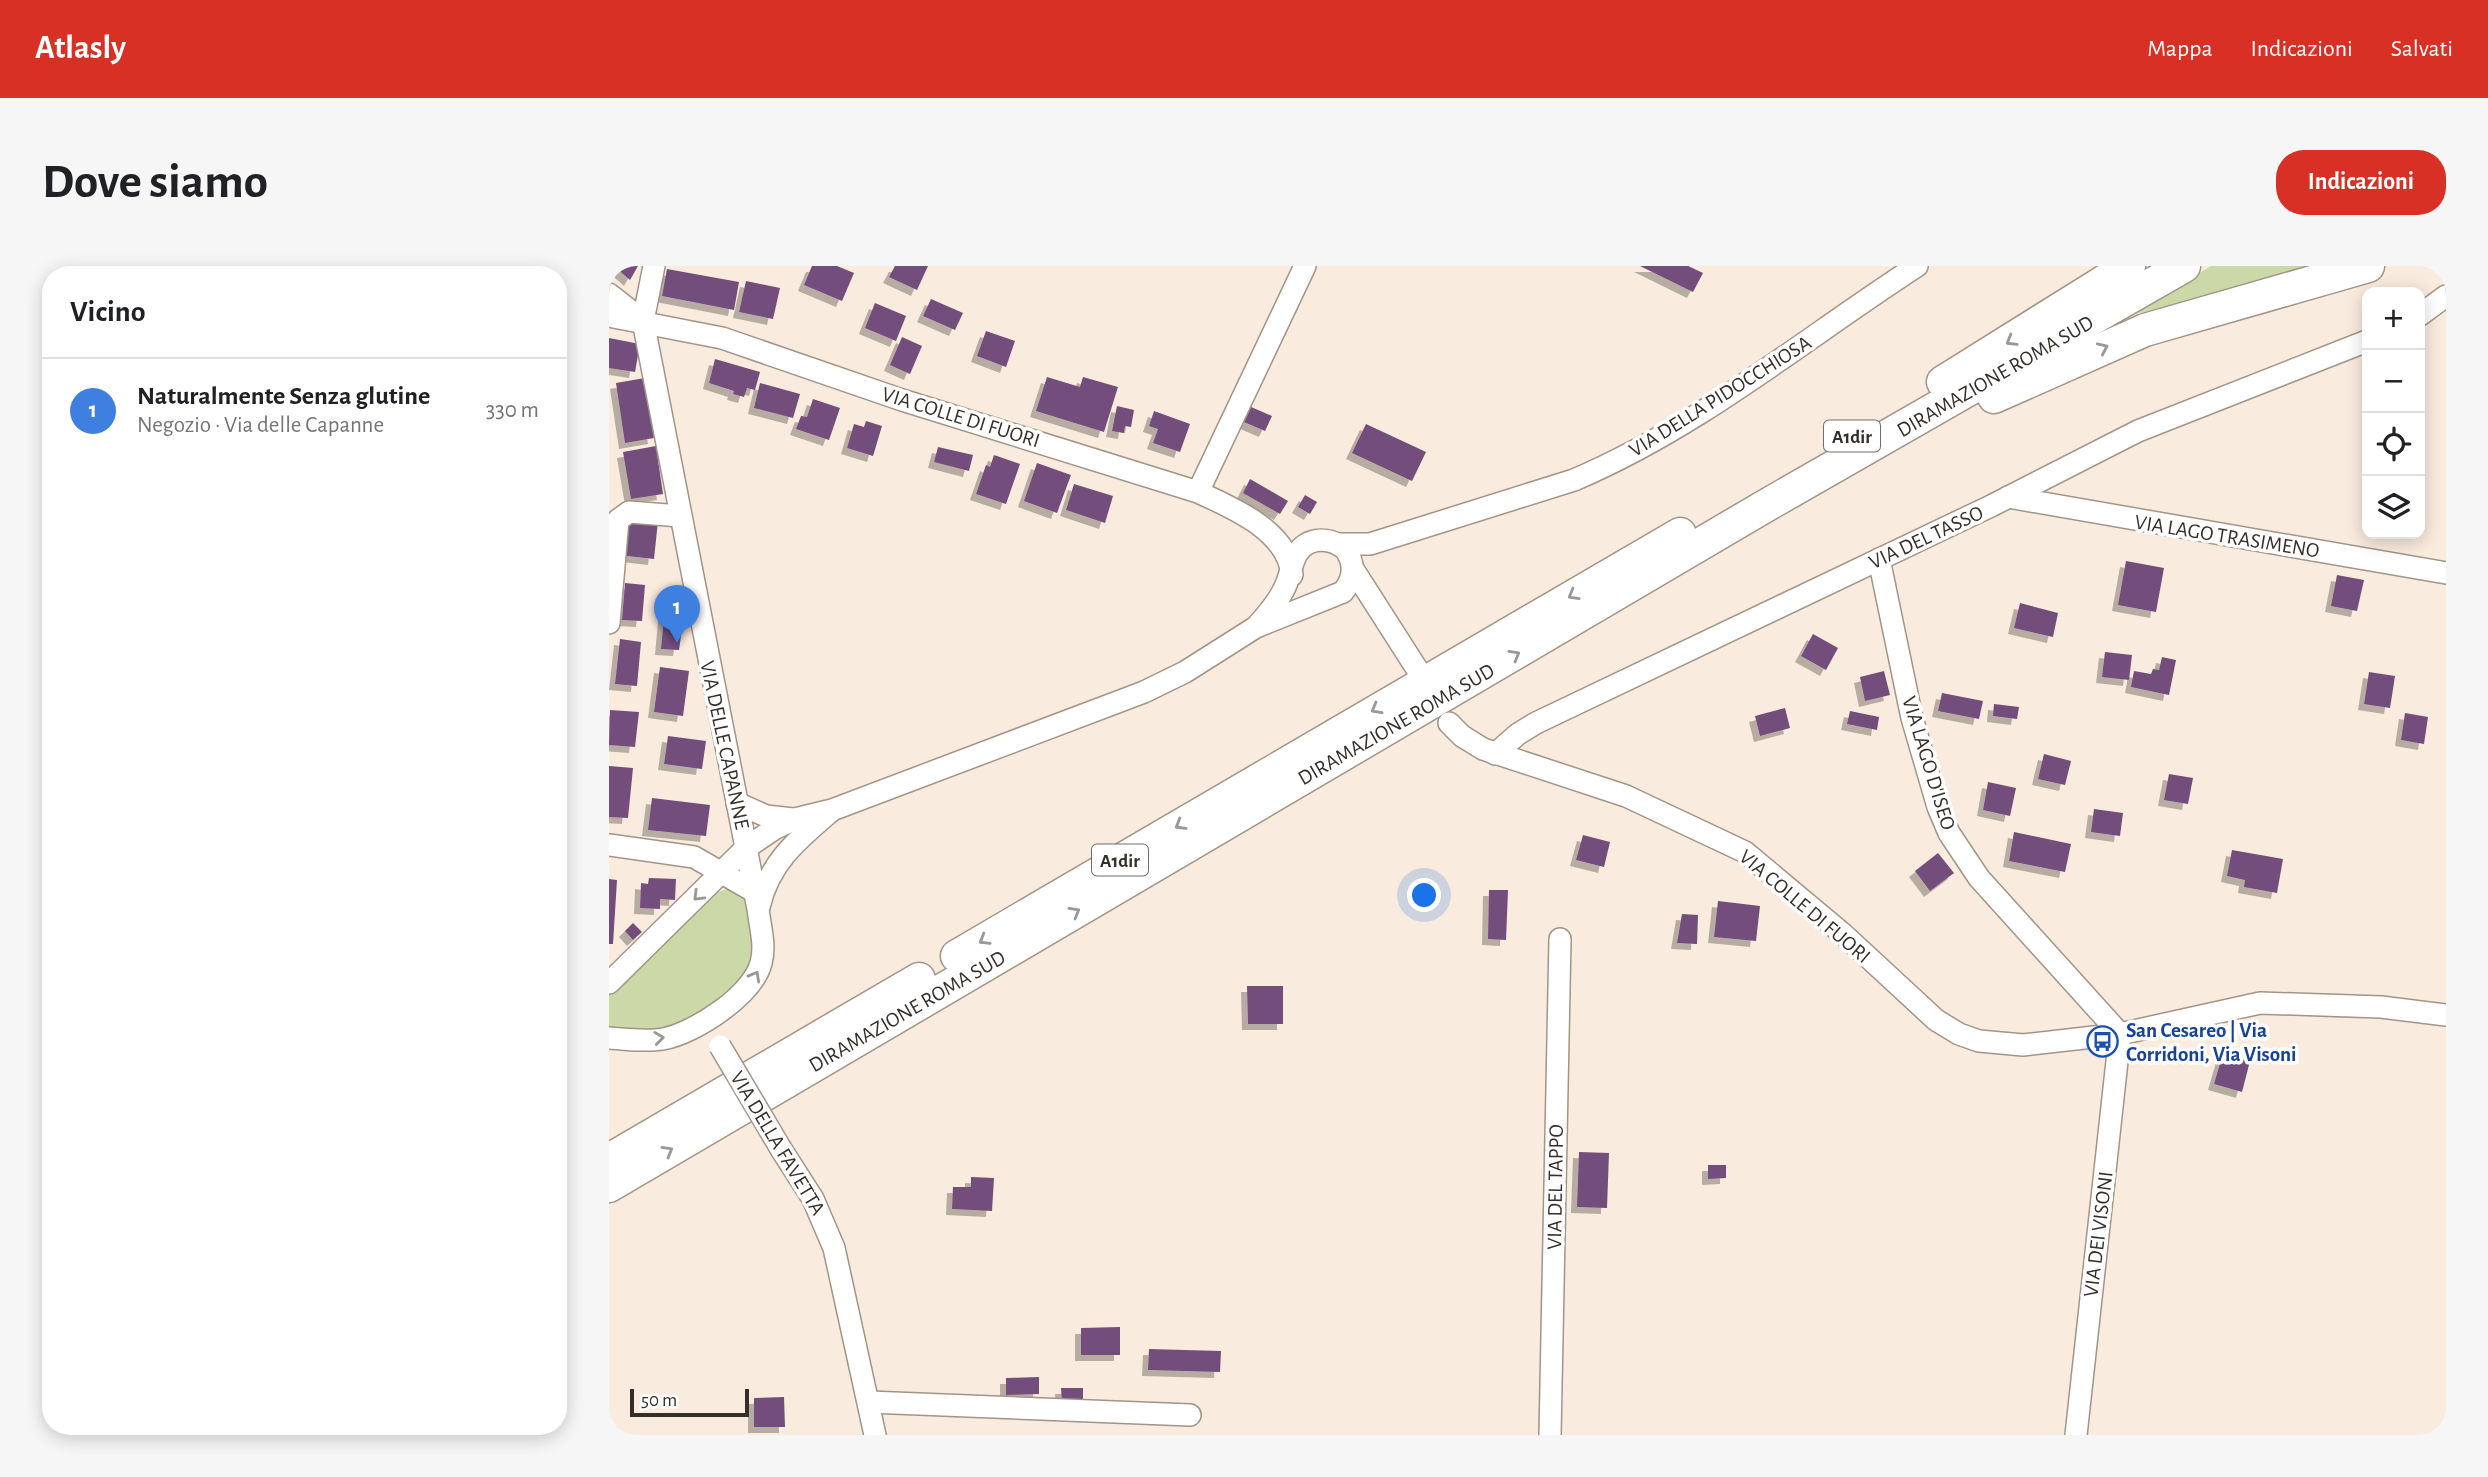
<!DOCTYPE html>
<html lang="it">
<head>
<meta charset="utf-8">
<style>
	body { margin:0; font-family:"Alegreya Sans",sans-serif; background:#f6f6f6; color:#202124 }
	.controls { position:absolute; right:21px; top:21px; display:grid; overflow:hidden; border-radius:14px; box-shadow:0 4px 18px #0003 }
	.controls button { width:63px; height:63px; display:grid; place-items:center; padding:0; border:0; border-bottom:2px solid #e0e0e0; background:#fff; color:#202124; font:35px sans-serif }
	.scale { position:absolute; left:21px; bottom:18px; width:119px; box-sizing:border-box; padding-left:7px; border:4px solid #342f2a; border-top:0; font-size:19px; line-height:24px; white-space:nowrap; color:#342f2a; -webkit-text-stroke:5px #fff; paint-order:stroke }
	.you { position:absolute; left:816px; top:630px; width:24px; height:24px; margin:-18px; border:5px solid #fff; border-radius:50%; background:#1a73e8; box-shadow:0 0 0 10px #1a73e833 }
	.badge { display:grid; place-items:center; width:46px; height:46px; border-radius:50%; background:#d93025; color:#fff; font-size:23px; font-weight:700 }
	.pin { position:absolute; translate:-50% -58px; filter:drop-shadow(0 2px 4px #0008) }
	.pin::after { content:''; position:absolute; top:37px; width:24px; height:21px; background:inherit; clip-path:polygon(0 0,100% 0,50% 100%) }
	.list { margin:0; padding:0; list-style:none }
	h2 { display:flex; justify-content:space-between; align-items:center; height:91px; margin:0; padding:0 28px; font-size:30px }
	h2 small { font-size:23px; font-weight:400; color:#757577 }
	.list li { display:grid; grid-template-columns:46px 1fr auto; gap:21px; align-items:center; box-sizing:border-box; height:105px; padding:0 28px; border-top:2px solid #e0e0e0 }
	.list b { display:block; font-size:26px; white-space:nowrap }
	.list p { margin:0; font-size:23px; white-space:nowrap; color:#757577 }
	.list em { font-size:23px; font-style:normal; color:#757577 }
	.icon { flex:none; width:38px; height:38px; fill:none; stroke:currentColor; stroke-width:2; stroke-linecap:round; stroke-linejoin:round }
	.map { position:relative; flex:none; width:1837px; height:1169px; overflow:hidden; border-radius:28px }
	header { display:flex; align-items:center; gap:42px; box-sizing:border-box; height:98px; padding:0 35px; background:#d93025; color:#fff }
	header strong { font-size:33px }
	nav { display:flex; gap:38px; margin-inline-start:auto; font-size:24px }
	.intro { display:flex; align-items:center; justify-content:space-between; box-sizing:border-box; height:168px; padding:0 42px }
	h1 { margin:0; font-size:49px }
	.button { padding:18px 32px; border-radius:28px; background:#d93025; color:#fff; font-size:24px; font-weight:700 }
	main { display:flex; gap:42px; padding:0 42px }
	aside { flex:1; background:#fff; border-radius:28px; box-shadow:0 4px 18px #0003 }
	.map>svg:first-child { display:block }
</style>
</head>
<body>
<header>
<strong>Atlasly</strong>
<nav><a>Mappa</a><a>Indicazioni</a><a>Salvati</a></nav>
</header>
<div class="intro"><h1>Dove siamo</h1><a class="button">Indicazioni</a></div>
<main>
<aside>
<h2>Vicino<small></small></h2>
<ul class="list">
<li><span class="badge" style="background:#3f7fe0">1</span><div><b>Naturalmente Senza glutine</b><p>Negozio · Via delle Capanne</p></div><em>330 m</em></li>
</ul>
</aside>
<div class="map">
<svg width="1837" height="1169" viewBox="0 0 1837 1169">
	<defs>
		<filter id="shadow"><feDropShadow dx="-6" dy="6" stdDeviation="0" flood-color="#0004"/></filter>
	</defs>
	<rect width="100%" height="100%" fill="#f9ebdd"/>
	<!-- green -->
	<g fill="#cbd9a8">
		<polygon points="1602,0 1731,0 1517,50"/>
		<polygon points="123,621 137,625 148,688 132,718 85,752 52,765 0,767 0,728 107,627"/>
	</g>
	<!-- building -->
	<g fill="#734e7b" filter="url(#shadow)">
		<polygon points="5,0 29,0 21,14"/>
		<polygon points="203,0 228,0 245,7 233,35 195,19"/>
		<polygon points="286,0 319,0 308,24 280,11"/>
		<polygon points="1031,0 1079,0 1094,7 1084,26"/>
		<polygon points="58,3 130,16 125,44 53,30"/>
		<polygon points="137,15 171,22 164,53 130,46"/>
		<polygon points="322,33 354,47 346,64 314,50"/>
		<polygon points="266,37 297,50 287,75 256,62"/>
		<polygon points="377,65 406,75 397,101 368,90"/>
		<polygon points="293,71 313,80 301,108 281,99"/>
		<polygon points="0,72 31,78 26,106 0,102"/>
		<polygon points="106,93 151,106 146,124 138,122 135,131 124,128 125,125 100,117"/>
		<polygon points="438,111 471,121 474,111 509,121 495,166 427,145"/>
		<polygon points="36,112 45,172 16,177 7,117"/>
		<polygon points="151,117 191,128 184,152 145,142"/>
		<polygon points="204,133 231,142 220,174 187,163 192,150 198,151"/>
		<polygon points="508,140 525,144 522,161 516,160 515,167 503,165"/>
		<polygon points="642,141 663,150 656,165 635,156"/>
		<polygon points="545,145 581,158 571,186 544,177 549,163 540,160"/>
		<polygon points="257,155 273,160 264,190 238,182 245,158 255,161"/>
		<polygon points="757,158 817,186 803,215 743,187"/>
		<polygon points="47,180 54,228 22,233 14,186"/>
		<polygon points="329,181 364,189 360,205 325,196"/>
		<polygon points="385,189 411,198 397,238 367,228 377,199 381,201"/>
		<polygon points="428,197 462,209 448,247 415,235"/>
		<polygon points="641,213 679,235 671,248 634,227"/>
		<polygon points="465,218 504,230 496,257 457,244"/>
		<polygon points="696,229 708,236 701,248 689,241"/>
		<polygon points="14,252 49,255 45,293 10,289"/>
		<polygon points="1517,295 1555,302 1547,346 1509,339"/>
		<polygon points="1728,309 1755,314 1748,345 1722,340"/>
		<polygon points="16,317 36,319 33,355 13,354"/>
		<polygon points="1411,337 1449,347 1444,371 1405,362"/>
		<polygon points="56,338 65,339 72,370 70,384 52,383"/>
		<polygon points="1204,368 1229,382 1217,404 1192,390"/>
		<polygon points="11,373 32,376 28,420 6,418"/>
		<polygon points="1496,386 1523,389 1520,414 1493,411"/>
		<polygon points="1553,391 1567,394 1560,429 1522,421 1525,405 1542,408 1544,403 1550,404"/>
		<polygon points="51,401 80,405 74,450 45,446"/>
		<polygon points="1275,405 1281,429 1256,435 1251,411"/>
		<polygon points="1760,406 1786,410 1781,442 1755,438"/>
		<polygon points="1333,427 1374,435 1370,453 1329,445"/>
		<polygon points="1385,438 1410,441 1408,453 1384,450"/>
		<polygon points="1176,442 1181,462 1151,470 1146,450"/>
		<polygon points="1,444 30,446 26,481 0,479"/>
		<polygon points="1241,445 1270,451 1268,464 1238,458"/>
		<polygon points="1796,447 1819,451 1815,478 1792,474"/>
		<polygon points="59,470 97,475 93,503 55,498"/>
		<polygon points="1435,488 1462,495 1456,519 1429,513"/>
		<polygon points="0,500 24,502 19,552 0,551"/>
		<polygon points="1560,508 1584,512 1579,538 1555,534"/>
		<polygon points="1379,516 1407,522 1401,550 1374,544"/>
		<polygon points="43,532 101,539 97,570 39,564"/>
		<polygon points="1485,543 1514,547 1511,570 1482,566"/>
		<polygon points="1405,566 1462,578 1456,606 1400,595"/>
		<polygon points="974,569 1001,576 995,601 967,594"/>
		<polygon points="1623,584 1674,593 1668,627 1635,621 1636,614 1618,610"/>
		<polygon points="1329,587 1345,607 1321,625 1306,605"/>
		<polygon points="40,612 67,613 66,634 51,633 51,643 31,642 32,617 39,618"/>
		<polygon points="0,613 8,614 4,678 0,678"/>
		<polygon points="880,624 899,624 897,674 879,673"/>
		<polygon points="1109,635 1151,640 1147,675 1105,671"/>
		<polygon points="1073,648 1089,649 1088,678 1068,677"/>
		<polygon points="24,657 33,666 24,674 16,665"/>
		<polygon points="638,720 674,720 674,758 639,758"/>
		<polygon points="1614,787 1641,795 1633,826 1605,818"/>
		<polygon points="970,886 1000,887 998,942 968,941"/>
		<polygon points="1099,899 1117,899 1117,912 1099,913"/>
		<polygon points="362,911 385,912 383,945 343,943 344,921 362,921"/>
		<polygon points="511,1061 511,1089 472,1089 472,1062"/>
		<polygon points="540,1083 612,1085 611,1106 539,1104"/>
		<polygon points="430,1111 430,1128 397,1129 397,1112"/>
		<polygon points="452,1122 474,1122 474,1138 453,1138"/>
		<polygon points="175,1131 176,1161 145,1161 145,1132"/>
	</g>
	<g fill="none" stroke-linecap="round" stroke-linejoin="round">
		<defs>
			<g id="minor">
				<polyline points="0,28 33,54"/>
				<polyline points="1811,49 1837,30"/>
				<path d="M0,50l113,22 180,62 296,92c35,16 90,39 94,83"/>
				<polyline points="589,226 696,0"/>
				<polyline points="1399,231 1837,307"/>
				<path d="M730,278h31l204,-64c125,-53 230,-141 343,-214"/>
				<polyline points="1270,293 1303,452 1329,541 1340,567 1370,612 1511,768"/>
				<polyline points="744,303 808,403"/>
				<polyline points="0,357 9,254 20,246 71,250"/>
				<polyline points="840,457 853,470 874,483 1017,530 1136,586 1234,668 1327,754 1350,768 1370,775 1414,779 1511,768 1651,737 1772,741 1837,749"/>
				<polyline points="886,488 909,468 927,457 1382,240 1529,165 1758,75"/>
				<polyline points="128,537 157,550 184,553"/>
				<polyline points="0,579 85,591 146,626"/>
				<path d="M150,641c10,-44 38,-67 71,-95"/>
				<path d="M0,717l137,-135 28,-19 21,-10 37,-9 312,-118 41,-20 71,-45 87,-35c11,-13 13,-28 2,-43 -17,-14 -43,-12 -51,11 -4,10 -5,21 -11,31 -7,14 -17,25 -27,36"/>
				<path d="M0,772c17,1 36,4 54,1 32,-6 90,-44 98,-76 5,-17 -1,-37 -3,-54l-115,-588 11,-55"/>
				<polyline points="172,883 204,933 225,982 266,1169"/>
				<polyline points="260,1136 581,1149"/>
				<polyline points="941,1169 951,673"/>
				<polyline points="1467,1169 1511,768"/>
			</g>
			<g id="highway">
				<polyline points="1334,116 1520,0"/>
				<polyline points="1385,131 1536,64 1759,0"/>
				<polyline points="348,690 1071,268"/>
				<polyline points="0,894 310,713"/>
				<polyline points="0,920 1158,239 1575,0"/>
			</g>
		</defs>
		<!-- minor casing -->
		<use href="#minor" stroke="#a19587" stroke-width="24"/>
		<!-- highway casing -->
		<use href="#highway" stroke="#a19587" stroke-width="35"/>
		<!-- minor -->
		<use href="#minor" stroke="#fff" stroke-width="21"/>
		<!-- highway -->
		<use href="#highway" stroke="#fff" stroke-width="32"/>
		<defs>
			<polyline id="minor-bridge" points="111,780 172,883"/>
		</defs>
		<!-- minor-bridge casing -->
		<use href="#minor-bridge" stroke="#a19587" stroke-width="24" stroke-linecap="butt"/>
		<!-- minor-bridge -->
		<use href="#minor-bridge" stroke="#fff" stroke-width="21"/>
	</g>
	<!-- one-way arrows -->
	<defs><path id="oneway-chevron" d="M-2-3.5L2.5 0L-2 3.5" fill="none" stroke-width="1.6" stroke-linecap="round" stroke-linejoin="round" transform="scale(1.75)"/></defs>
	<g stroke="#9a9794">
		<use href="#oneway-chevron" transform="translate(1402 75) rotate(149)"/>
		<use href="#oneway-chevron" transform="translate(1494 82) rotate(-24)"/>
		<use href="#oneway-chevron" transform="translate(964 329) rotate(150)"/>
		<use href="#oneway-chevron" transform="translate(906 389) rotate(-30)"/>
		<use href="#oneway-chevron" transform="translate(767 443) rotate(150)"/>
		<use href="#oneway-chevron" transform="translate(571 559) rotate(149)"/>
		<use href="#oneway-chevron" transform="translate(89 630) rotate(135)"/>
		<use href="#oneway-chevron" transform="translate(466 646) rotate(-30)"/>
		<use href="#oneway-chevron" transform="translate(375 674) rotate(149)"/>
		<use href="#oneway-chevron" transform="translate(146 710) rotate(-61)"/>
		<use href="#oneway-chevron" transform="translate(50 772) rotate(-7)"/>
		<use href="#oneway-chevron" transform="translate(59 885) rotate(-30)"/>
	</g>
	<!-- icons -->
	<defs>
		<symbol id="bus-ring" viewBox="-11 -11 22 22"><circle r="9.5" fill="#fff" stroke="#1a4fb4" stroke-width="1.5"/><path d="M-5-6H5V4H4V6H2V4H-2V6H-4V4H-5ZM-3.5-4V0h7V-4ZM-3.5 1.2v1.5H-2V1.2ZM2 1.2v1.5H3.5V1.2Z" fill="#1a4fb4"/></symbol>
	</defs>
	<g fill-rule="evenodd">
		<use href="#bus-ring" x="1476" y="758" width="35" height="35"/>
	</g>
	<g text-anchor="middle" stroke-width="7" stroke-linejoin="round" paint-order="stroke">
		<!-- shield labels -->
		<g fill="#fff" stroke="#716d6a" stroke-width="2">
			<rect x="1215" y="154.5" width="56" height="31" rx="5"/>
			<rect x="483" y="578.5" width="56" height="31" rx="5"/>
		</g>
		<g font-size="19" font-weight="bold" fill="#342f2a">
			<text x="1243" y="177">A1dir</text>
			<text x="511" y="601">A1dir</text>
		</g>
		<!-- street labels -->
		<g font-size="21" fill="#342f2a" stroke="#fff">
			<text transform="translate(1386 110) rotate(-30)" y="7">DIRAMAZIONE ROMA SUD</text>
			<text transform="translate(1111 130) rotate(-32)" y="7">VIA DELLA PIDOCCHIOSA</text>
			<text transform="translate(352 151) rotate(17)" y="7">VIA COLLE DI FUORI</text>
			<text transform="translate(1618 270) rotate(9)" y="7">VIA LAGO TRASIMENO</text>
			<text transform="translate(1317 271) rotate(-25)" y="7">VIA DEL TASSO</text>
			<text transform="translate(787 458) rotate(-30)" y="7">DIRAMAZIONE ROMA SUD</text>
			<text transform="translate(116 479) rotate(78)" y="7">VIA DELLE CAPANNE</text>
			<text transform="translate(1320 497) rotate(73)" y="7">VIA LAGO D'ISEO</text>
			<text transform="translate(1196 640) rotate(40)" y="7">VIA COLLE DI FUORI</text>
			<text transform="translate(298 745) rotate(-30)" y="7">DIRAMAZIONE ROMA SUD</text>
			<text transform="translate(169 877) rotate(59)" y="7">VIA DELLA FAVETTA</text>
			<text transform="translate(946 921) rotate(-89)" y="7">VIA DEL TAPPO</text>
			<text transform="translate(1489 968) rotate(-83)" y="7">VIA DEI VISONI</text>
		</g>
		<!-- transit labels -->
		<g font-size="21" font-weight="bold" fill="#164399" stroke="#fff" text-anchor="start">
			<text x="1517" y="771">San Cesareo | Via<tspan x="1517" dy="24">Corridoni, Via Visoni</tspan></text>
		</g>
	</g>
</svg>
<div class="controls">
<button>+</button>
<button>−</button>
<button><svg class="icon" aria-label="locate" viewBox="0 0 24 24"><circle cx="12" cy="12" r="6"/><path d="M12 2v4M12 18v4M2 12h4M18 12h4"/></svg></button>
<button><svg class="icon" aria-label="layers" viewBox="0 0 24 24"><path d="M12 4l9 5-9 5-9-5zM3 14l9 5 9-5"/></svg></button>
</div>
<div class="scale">50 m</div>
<div class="you"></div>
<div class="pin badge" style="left:68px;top:377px;background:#3f7fe0">1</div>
</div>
</main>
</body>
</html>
